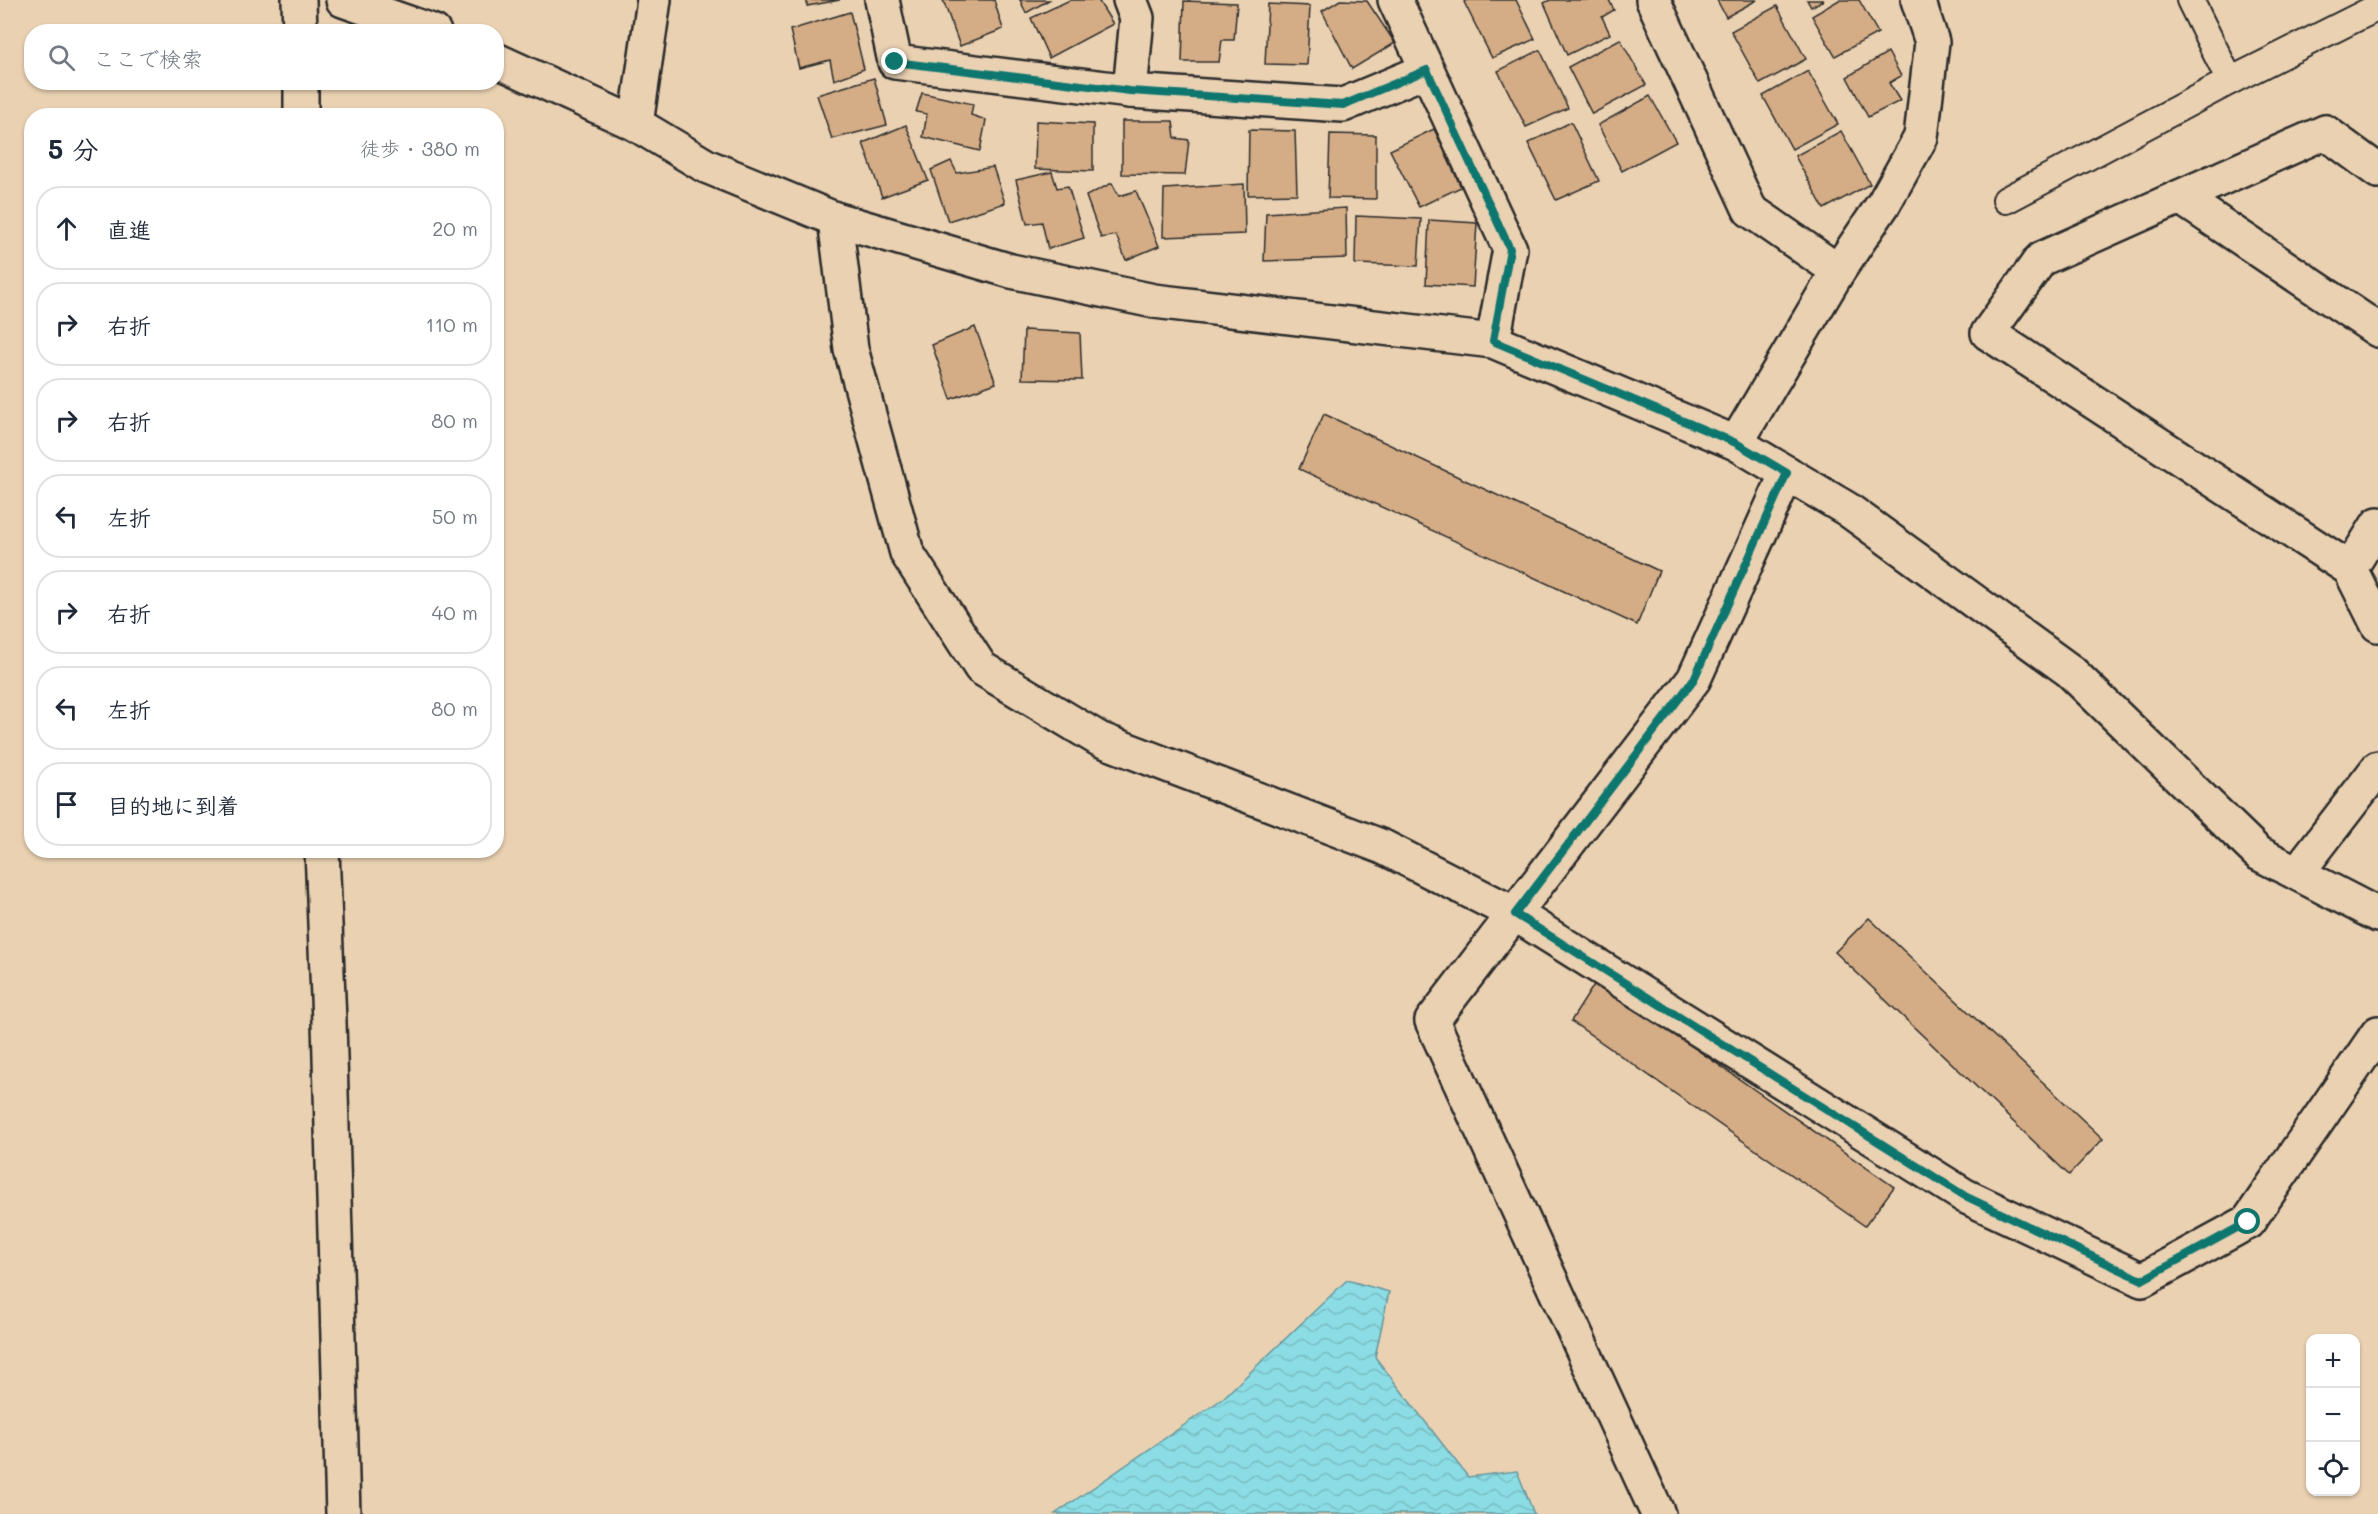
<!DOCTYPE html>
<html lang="ja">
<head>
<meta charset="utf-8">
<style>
	body { margin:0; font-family:Mali,"Klee One",sans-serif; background:#f2f2f3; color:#1f2937 }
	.controls { position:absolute; right:18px; bottom:18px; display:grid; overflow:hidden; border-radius:12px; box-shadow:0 2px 4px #0004 }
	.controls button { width:54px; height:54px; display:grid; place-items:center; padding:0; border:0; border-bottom:2px solid #e0e1e3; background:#fff; color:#1f2937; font:30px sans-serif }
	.stop { position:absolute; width:18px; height:18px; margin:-14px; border:4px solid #0f766e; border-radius:50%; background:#fff }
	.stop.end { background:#0f766e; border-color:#fff; box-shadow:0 2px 6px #0008 }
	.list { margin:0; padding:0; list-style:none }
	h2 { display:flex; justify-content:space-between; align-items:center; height:78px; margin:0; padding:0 24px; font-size:26px }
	h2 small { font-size:20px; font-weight:400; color:#747a83 }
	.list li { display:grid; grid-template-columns:39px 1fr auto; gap:18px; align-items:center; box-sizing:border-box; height:84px; margin:0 12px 12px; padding:0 12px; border:2px solid #e0e1e3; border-radius:24px }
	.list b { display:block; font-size:22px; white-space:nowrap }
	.list em { font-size:20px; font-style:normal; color:#747a83 }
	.icon { flex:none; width:33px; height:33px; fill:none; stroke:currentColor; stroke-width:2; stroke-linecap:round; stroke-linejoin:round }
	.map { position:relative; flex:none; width:2378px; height:1514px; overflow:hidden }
	.search { position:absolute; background:#fff; box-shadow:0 2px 4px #0004; left:24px; top:24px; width:480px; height:66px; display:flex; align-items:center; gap:15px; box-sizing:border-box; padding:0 21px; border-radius:24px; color:#747a83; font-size:22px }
	.panel { position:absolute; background:#fff; box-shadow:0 2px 4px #0004; left:24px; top:108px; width:480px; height:750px; border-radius:24px }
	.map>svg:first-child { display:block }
</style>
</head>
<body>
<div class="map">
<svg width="2378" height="1514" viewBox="0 0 2378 1514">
	<defs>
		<pattern id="water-waves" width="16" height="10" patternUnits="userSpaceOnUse" patternTransform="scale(1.5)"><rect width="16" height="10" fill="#8bdce4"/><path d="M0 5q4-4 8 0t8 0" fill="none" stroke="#78bdc4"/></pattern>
	</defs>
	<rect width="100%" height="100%" fill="#ead1b2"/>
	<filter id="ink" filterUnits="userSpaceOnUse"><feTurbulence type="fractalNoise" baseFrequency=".0167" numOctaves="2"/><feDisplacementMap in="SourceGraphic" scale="12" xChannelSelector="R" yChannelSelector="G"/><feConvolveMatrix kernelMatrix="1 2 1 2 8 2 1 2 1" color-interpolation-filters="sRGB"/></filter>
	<g filter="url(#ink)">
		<!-- water -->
		<polygon fill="url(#water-waves)" stroke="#65959a" stroke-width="1.5" points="1347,1280 1389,1292 1375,1357 1468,1477 1517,1471 1534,1514 1055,1514 1222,1399"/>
		<!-- building -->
		<g fill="#d4ac85" stroke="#2b2b2b" stroke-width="1.5">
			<polygon points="807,0 840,0 807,6"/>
			<polygon points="943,0 994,0 1003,29 960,46"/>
			<polygon points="1020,0 1049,0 1026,13"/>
			<polygon points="1070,0 1098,0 1113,24 1049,58 1031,18"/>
			<polygon points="1340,0 1367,1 1395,43 1352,69 1322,11"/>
			<polygon points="1467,0 1516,0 1535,39 1492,58 1464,2"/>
			<polygon points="1550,0 1609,0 1614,10 1602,17 1610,34 1567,55 1544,3"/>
			<polygon points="1717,0 1757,0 1726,17"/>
			<polygon points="1807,0 1824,0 1811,7"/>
			<polygon points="1839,0 1859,0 1878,33 1835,56 1812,16"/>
			<polygon points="1184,1 1237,3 1234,40 1222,40 1219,62 1182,62"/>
			<polygon points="1268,4 1310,6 1307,65 1265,64"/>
			<polygon points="1777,6 1806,59 1760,84 1731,31"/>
			<polygon points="850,12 864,69 834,80 830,60 799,68 790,30"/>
			<polygon points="1620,39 1646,85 1592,114 1568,67"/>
			<polygon points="1540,50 1568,108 1526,127 1498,71"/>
			<polygon points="1888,52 1901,76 1889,83 1900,101 1868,117 1847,77"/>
			<polygon points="1808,71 1838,124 1792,149 1763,96"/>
			<polygon points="874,78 887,125 832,139 817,95"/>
			<polygon points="922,93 973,104 971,115 986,120 980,151 923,137 927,114 916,112"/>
			<polygon points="1650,96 1676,142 1622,171 1598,125"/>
			<polygon points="1036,121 1093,124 1093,171 1035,169"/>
			<polygon points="1122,121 1173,121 1175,138 1189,140 1185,175 1122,174"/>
			<polygon points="1571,122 1599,181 1556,200 1528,143"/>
			<polygon points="906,125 928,180 882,197 863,143"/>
			<polygon points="1434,129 1461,187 1419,207 1390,150"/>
			<polygon points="1249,130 1295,131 1297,194 1248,195"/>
			<polygon points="1841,131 1870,184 1824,209 1795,156"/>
			<polygon points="1330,134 1376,135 1376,199 1328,198"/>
			<polygon points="951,161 957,173 993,167 1005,203 948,221 931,170"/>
			<polygon points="1052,172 1057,188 1068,186 1084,238 1048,249 1042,222 1027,224 1016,180"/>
			<polygon points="1112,183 1119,196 1136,191 1159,246 1126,260 1116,235 1101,238 1086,196"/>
			<polygon points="1244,184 1245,234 1163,237 1164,189"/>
			<polygon points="1346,208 1347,258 1264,261 1266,213"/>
			<polygon points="1356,216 1421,219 1418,266 1355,264"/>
			<polygon points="1429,220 1477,223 1473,287 1426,284"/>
			<polygon points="975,327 996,383 951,399 932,345"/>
			<polygon points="1024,330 1080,333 1082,380 1022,379"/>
			<polygon points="1324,414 1659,571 1637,625 1299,469"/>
			<polygon points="1869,918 2103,1139 2069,1175 1835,952"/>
			<polygon points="1597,980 1894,1187 1865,1226 1571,1021"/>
		</g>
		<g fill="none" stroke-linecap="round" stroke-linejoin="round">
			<defs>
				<g id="lane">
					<polyline points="2230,81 2378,7"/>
					<polyline points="2006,200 2230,81 2190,0"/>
				</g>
				<g id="street">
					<polyline points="299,0 300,32"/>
					<polyline points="343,0 434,32"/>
					<polyline points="882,0 895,62 1130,91"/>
					<polyline points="1130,0 1137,18 1130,91 1343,105 1427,70"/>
					<polyline points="1395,0 1510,249 1493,341"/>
					<polyline points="1653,0 1750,210 1838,271"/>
					<polyline points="496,60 636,124 706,166 835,219 1011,271 1154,301 1493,341 1736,443 1847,509 2070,671 2258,853 2378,915"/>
					<polyline points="301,82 301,116"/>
					<polyline points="636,124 654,0"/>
					<polyline points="2378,171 2325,132 2041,259 1988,333 2350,569 2378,625"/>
					<polyline points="2180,197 2378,330"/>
					<polyline points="835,219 851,349 907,553 981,668 1099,739 1383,847 1515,914 1965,1196 2142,1280 2248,1222 2378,1033"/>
					<polyline points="2350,569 2378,524"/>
					<polyline points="322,850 329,1022 343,1514"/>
					<polyline points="2297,873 2378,768"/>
					<polyline points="1658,1514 1432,1021 1694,679 1787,473"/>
				</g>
				<polyline id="secondary" points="1736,443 1838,271 1884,203 1921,137 1932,42 1918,0"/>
			</defs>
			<!-- lane casing -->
			<use href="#lane" stroke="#2b2b2b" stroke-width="30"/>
			<!-- street casing -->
			<use href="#street" stroke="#2b2b2b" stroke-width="38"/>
			<!-- secondary casing -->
			<use href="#secondary" stroke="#2b2b2b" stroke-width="38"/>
			<!-- lane -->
			<use href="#lane" stroke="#ead1b2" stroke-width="26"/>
			<!-- street -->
			<use href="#street" stroke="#ead1b2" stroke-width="33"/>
			<!-- secondary -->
			<use href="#secondary" stroke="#ead1b2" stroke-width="33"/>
		</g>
	</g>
	<g fill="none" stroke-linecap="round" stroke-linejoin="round" filter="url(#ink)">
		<!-- route -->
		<polyline stroke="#0f766e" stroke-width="8" points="895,62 1130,91 1343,105 1427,70 1510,249 1493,341 1736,443 1787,473 1694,679 1515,914 1965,1196 2142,1280 2248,1222"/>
	</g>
</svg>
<div class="controls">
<button>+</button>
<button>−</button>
<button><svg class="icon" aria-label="locate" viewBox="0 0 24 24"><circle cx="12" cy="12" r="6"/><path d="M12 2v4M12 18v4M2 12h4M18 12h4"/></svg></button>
</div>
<div class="stop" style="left:2248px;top:1222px"></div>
<div class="stop end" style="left:895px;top:62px"></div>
<div class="search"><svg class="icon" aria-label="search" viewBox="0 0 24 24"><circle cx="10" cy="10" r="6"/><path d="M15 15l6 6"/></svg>ここで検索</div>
<section class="panel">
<h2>5 分<small>徒歩 · 380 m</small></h2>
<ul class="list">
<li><svg class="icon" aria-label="ahead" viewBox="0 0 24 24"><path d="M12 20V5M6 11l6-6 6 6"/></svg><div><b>直進</b></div><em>20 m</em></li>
<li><svg class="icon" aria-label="right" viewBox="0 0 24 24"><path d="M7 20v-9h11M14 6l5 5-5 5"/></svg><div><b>右折</b></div><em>110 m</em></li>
<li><svg class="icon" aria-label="right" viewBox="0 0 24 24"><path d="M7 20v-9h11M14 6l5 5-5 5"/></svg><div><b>右折</b></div><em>80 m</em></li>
<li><svg class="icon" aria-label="left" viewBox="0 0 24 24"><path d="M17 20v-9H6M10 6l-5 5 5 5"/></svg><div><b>左折</b></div><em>50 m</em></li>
<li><svg class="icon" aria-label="right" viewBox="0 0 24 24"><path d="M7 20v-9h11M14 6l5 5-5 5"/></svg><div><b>右折</b></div><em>40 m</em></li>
<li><svg class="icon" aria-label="left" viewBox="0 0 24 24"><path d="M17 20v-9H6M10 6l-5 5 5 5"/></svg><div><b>左折</b></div><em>80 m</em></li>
<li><svg class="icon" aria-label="arrive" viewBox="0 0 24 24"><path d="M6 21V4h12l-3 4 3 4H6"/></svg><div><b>目的地に到着</b></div></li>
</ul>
</section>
</div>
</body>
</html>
